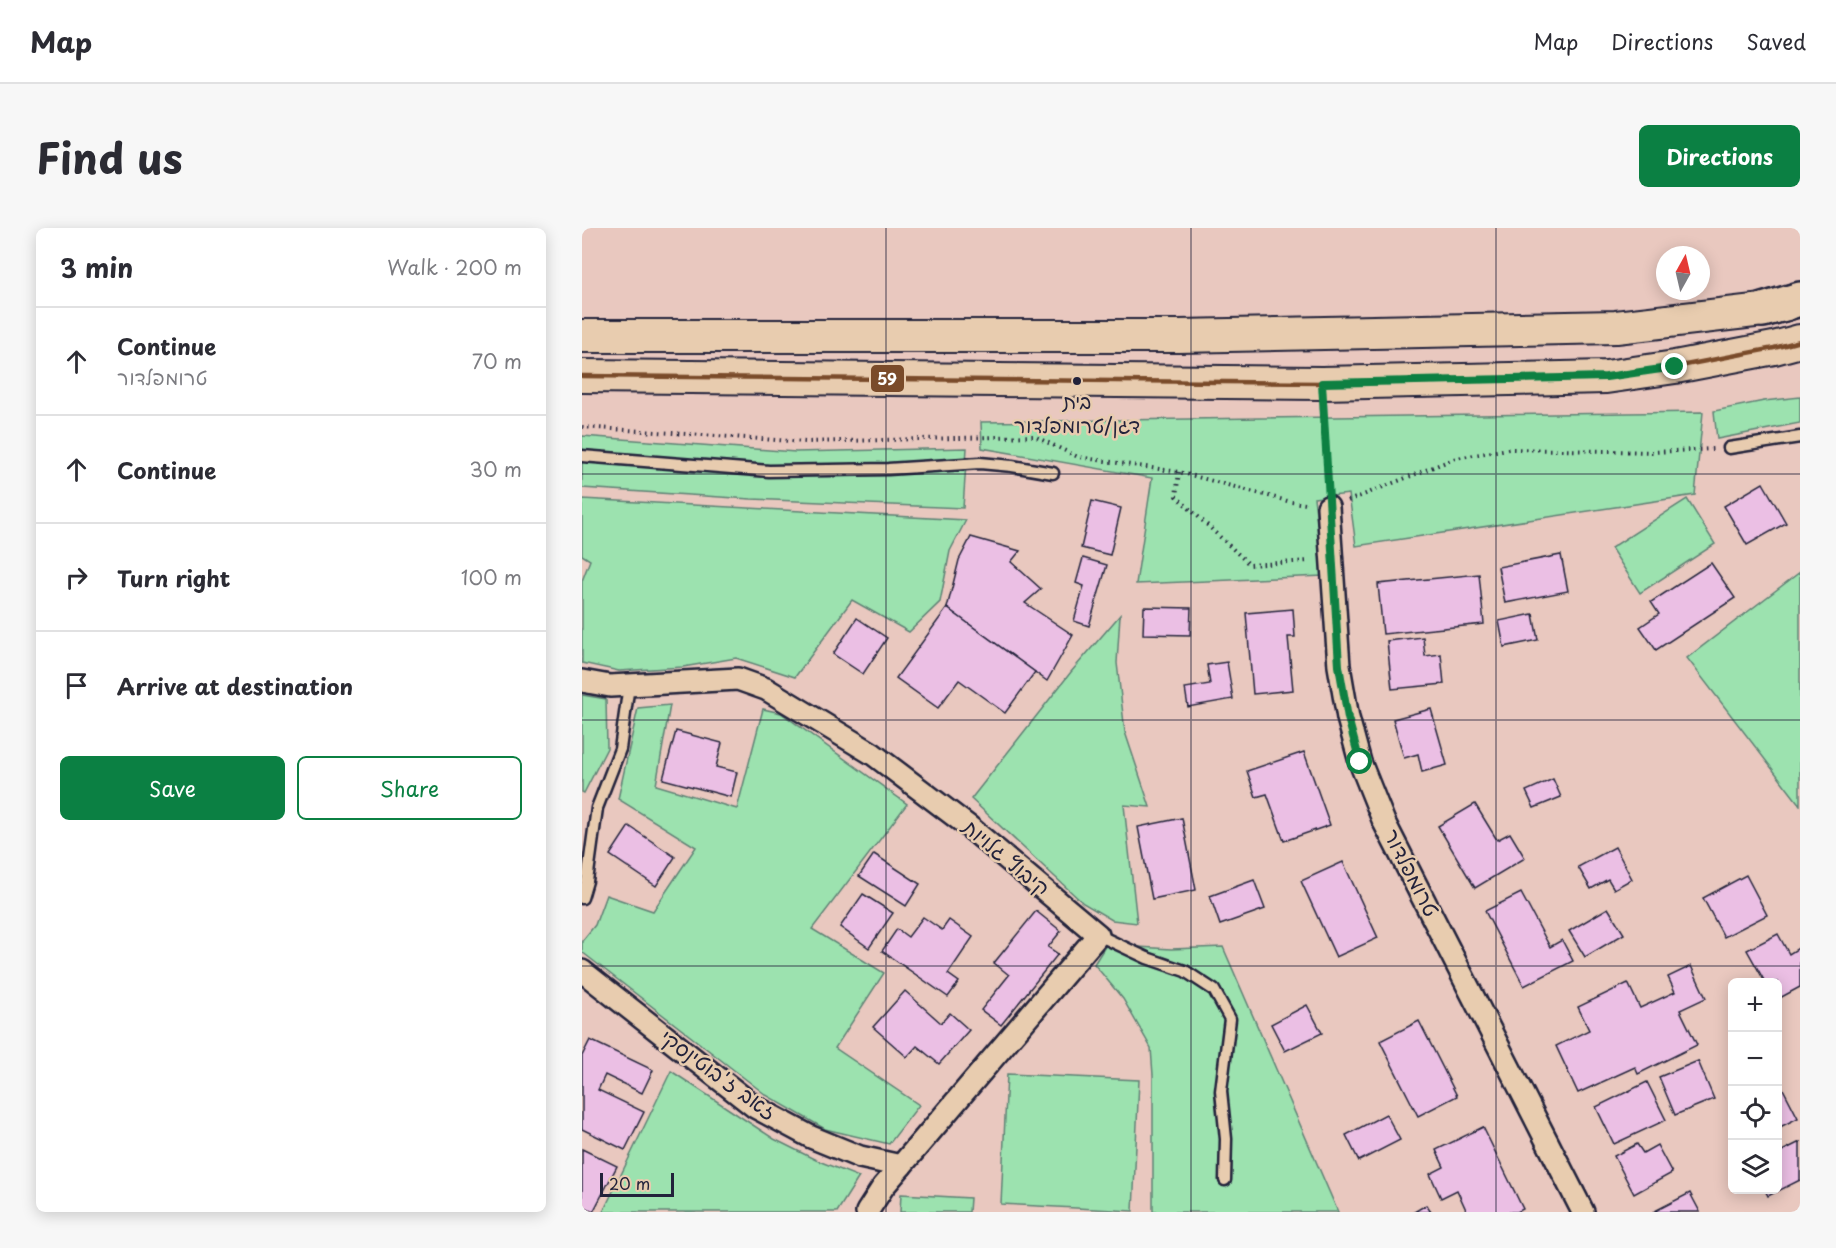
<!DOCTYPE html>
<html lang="en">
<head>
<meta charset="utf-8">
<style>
	body { margin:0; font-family:"Playpen Sans","Playpen Sans Hebrew",sans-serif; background:#f7f7f7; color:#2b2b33 }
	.controls { position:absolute; right:18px; bottom:18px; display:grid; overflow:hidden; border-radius:9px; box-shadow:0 3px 15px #0003 }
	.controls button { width:54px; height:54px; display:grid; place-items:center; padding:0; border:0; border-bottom:2px solid #e1e1e2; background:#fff; color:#2b2b33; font:30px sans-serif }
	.compass { position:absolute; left:1074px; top:18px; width:54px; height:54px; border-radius:50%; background:#fff; box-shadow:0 3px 15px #0003; rotate:8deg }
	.scale { position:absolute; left:18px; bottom:15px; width:74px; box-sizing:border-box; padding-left:6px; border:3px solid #22223b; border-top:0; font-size:16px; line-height:21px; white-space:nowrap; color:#22223b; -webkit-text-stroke:4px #e8ccaf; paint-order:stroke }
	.stop { position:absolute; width:18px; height:18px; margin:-14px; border:4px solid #0b8043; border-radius:50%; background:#fff }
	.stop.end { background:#0b8043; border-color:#fff; box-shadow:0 2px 6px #0008 }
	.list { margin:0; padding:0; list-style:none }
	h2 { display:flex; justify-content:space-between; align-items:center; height:78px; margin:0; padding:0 24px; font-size:26px }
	h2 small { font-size:20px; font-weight:400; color:#7c7c81 }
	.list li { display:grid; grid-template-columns:39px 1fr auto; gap:18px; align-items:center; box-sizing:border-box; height:108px; padding:0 24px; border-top:2px solid #e1e1e2 }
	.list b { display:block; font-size:22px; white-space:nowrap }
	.list p { margin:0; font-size:20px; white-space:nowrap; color:#7c7c81 }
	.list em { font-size:20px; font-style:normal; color:#7c7c81 }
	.actions { display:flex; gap:12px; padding:18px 24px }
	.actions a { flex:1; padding:14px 0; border:2px solid #0b8043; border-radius:9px; text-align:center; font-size:21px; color:#0b8043 }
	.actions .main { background:#0b8043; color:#fff }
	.icon { flex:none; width:33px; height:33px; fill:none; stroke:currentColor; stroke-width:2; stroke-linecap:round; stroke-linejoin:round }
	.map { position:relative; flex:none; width:1218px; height:984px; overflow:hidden; border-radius:9px }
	header { display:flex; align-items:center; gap:36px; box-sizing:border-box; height:84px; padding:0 30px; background:#fff; border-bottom:2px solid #e1e1e2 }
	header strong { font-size:28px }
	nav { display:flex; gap:33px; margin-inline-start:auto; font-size:21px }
	.intro { display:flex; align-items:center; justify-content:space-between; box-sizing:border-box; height:144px; padding:0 36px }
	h1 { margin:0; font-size:42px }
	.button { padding:15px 27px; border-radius:9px; background:#0b8043; color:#fff; font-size:21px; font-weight:700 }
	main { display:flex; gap:36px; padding:0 36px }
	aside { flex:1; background:#fff; border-radius:9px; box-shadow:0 3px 15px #0003 }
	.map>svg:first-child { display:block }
</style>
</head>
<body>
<header>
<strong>Map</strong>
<nav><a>Map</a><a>Directions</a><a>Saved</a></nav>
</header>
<div class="intro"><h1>Find us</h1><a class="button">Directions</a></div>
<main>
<aside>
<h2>3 min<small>Walk · 200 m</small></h2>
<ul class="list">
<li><svg class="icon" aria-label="ahead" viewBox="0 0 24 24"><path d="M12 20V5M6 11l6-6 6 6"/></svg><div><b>Continue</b><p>טרומפלדור</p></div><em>70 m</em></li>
<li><svg class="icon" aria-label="ahead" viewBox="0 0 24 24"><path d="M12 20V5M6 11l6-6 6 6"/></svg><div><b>Continue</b></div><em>30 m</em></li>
<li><svg class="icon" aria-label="right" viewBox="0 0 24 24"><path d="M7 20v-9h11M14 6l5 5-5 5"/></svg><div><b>Turn right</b></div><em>100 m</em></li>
<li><svg class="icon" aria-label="arrive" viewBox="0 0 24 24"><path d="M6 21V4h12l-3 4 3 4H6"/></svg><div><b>Arrive at destination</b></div></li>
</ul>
<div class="actions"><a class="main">Save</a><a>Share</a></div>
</aside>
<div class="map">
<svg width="1218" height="984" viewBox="0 0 1218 984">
	<rect width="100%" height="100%" fill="#e9c8bf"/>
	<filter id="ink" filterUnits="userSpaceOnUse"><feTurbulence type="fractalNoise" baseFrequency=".0167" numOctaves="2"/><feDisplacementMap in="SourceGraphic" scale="12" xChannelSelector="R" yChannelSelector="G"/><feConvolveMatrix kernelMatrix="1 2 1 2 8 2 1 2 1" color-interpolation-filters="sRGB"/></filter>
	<g filter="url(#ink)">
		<!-- green -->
		<g fill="#9ce2af" stroke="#5f8275" stroke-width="1.5">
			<polygon points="1218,169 1218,195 1135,211 1132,183 1182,173"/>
			<polygon points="1121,184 1113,267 774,318 767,266 732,270 742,348 554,356 570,250 400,220 399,194"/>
			<polygon points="0,208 214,224 385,220 381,280 169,271 0,260"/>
			<polygon points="0,271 384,292 368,323 358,374 327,404 270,372 213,449 154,430 101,439 37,443 0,435 0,353 8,332 0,327"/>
			<polygon points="1105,271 1133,316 1058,365 1029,320"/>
			<polygon points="1218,344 1218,577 1105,430"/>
			<polygon points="538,387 535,435 543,504 568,579 542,577 555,695 530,692 501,675 389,571 489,444"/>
			<polygon points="0,467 24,471 25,520 2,565 0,564"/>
			<polygon points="88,477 74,557 155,581 181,481 199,485 325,576 230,701 302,745 253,820 337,877 307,916 243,901 184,867 0,724 0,713 13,697 24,667 71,683 114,619 36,571 56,480"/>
			<polygon points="524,717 589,721 641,719 756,984 571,984 571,847 569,820 541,771 512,736"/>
			<polygon points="89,843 192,911 234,932 277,949 255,984 21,984"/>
			<polygon points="425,846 557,852 551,983 419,976"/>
			<polygon points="319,966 388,970 387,984 318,984"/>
		</g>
		<!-- building -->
		<g fill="#ebbfe4" stroke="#22223b" stroke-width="1.5">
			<polygon points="1181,255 1204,295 1165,317 1142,278"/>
			<polygon points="510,273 539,280 528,327 499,320"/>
			<polygon points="389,309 438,323 429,334 459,361 443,375 491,407 465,453 365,380 377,332"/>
			<polygon points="979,327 986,363 923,375 916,339"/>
			<polygon points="501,330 525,337 507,398 492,393 502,358 494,355"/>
			<polygon points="1129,335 1153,370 1074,422 1058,399 1077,386 1069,374"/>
			<polygon points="897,346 902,396 801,406 796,356"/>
			<polygon points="562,379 609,380 608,407 561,406"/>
			<polygon points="365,380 453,444 423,485 377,452 356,480 314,450"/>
			<polygon points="711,381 713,409 706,409 711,462 671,466 664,385"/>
			<polygon points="951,386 956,412 922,419 917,393"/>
			<polygon points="275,390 305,410 281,446 251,426"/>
			<polygon points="841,409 843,428 859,426 862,456 810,461 805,413"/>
			<polygon points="645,434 651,471 606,479 603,460 628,456 625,437"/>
			<polygon points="849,481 865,537 840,544 836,526 822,530 811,491"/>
			<polygon points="94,503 140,515 134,539 155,544 149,569 81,551"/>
			<polygon points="722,524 748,597 702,613 685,566 674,569 665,543"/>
			<polygon points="971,551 979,569 952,580 944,563"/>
			<polygon points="893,576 915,612 928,605 943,630 893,660 856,598"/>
			<polygon points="600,590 614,662 570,671 556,599"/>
			<polygon points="47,598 93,629 74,658 28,627"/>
			<polygon points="1033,619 1050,651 1032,661 1026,651 1009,661 996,639"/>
			<polygon points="292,626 338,656 324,678 277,648"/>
			<polygon points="761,634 796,710 754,729 719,653"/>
			<polygon points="1164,647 1185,687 1142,709 1121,670"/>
			<polygon points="672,652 683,681 638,697 628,668"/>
			<polygon points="939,665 968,719 980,712 991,733 942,758 903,683"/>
			<polygon points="281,666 311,685 287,720 258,699"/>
			<polygon points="1026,680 1042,706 1003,729 987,703"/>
			<polygon points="454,683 479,703 466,719 476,726 419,797 399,782 427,747 412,735"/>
			<polygon points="341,689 360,702 367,692 391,709 366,746 377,754 366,769 300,723 315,701 326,709"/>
			<polygon points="1196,706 1207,726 1218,719 1218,759 1196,771 1196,754 1183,754 1165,722"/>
			<polygon points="1109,738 1124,770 1098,782 1115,817 1056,846 1053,839 996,865 974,818 1007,802 996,779 1046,755 1058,780 1093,764 1086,749"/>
			<polygon points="323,763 359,795 368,785 387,802 357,836 335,818 325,829 291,799"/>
			<polygon points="725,777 740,805 703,823 689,796"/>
			<polygon points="837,793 875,868 836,888 798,813"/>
			<polygon points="8,812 71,842 60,865 23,847 16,862 62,884 43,922 0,901 0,828"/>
			<polygon points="1116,833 1132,871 1093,887 1077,849"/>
			<polygon points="1197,853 1216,890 1196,900 1196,854"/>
			<polygon points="1065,854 1084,892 1032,916 1014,879"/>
			<polygon points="804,886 818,912 777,933 764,907"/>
			<polygon points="901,899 941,981 935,984 885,984 875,962 859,970 848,946 862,939 854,922"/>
			<polygon points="1218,914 1218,952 1186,968 1183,962 1196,962 1196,925"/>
			<polygon points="1055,916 1061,925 1075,917 1090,945 1052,966 1032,928"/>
			<polygon points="0,921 35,938 11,984 0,978"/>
			<polygon points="1108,965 1118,984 1071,984"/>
			<polygon points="844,977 849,984 832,984"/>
		</g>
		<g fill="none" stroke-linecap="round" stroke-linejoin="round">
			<defs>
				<g id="lane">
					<polyline points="1147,220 1218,209"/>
					<polyline points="0,228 187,243 306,241 398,235 430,238 471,245"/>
					<polyline points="0,670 5,653 15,580 38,521 47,457"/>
					<polyline points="516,707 565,730 603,743 632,762 648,791 639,863 644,911 643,952"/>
				</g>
				<g id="street">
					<polyline points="746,279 757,438 766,490 778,534 802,594 1001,984"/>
					<polyline points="0,453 28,458 156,451 184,461 291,526 386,598 516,707 301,959 285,984"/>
					<polyline points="0,743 173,879 229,909 278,929 319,938"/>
				</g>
				<g id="primary">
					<polyline points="0,108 597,108 1034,99 1181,82 1205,76"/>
					<polyline points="0,148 740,155 1024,149 1093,139 1192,120 1218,113"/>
				</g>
				<polyline id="highway" points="1181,82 1218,71"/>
			</defs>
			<!-- lane casing -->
			<use href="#lane" stroke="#22223b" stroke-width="15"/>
			<!-- street casing -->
			<use href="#street" stroke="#22223b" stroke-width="26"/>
			<!-- primary casing -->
			<use href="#primary" stroke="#22223b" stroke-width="36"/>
			<!-- highway casing -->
			<use href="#highway" stroke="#22223b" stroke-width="38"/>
			<!-- path -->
			<g stroke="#22223b" stroke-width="4" stroke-dasharray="1.5 4.5" stroke-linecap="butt">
				<polyline points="741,181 745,257"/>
				<polyline points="0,199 224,214 452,208 496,229 597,244 709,274 724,276"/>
				<polyline points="597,244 594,268 668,337 727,333"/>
				<polyline points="766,273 874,230 927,221 1072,224 1131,221"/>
			</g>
			<!-- lane -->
			<use href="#lane" stroke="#e8ccaf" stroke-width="10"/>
			<!-- street -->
			<use href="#street" stroke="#e8ccaf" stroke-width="21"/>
			<!-- primary -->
			<use href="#primary" stroke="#e8ccaf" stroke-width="32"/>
			<!-- highway -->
			<use href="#highway" stroke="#e8ccaf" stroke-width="33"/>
			<defs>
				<polyline id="bus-1" points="0,148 740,155 1024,149 1093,139 1192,120 1218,113"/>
			</defs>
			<!-- bus-1 casing -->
			<use href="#bus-1" stroke="#e8ccaf" stroke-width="9"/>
			<!-- bus-1 -->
			<use href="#bus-1" stroke="#7a4b2a" stroke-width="4.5"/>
		</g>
	</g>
	<g fill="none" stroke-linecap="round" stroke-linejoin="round" filter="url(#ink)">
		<!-- route -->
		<polyline stroke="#0b8043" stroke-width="8" points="778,534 766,490 757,438 740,155 1024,149 1093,139"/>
	</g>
	<!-- grid -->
	<path fill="none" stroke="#22223b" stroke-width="1.5" stroke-opacity="0.55" d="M304,0v984M609,0v984M914,0v984M0,246h1218M0,492h1218M0,738h1218"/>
	<!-- markers -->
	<circle fill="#22223b" stroke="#e8ccaf" stroke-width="2" cx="495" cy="153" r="5"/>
	<g text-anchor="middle" stroke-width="5" stroke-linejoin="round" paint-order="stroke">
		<!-- bus labels -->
		<g font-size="20" fill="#22223b" stroke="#e8ccaf">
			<text x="495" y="181">בית<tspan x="495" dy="24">דגן/טרומפלדור</tspan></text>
		</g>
		<!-- street labels -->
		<g font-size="21" fill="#22223b" stroke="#e8ccaf">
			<text transform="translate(424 630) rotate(40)" y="7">קיבוץ גלויות</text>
			<text transform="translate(829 645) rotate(63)" y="7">טרומפלדור</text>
			<text transform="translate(136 847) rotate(36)" y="7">זאב ז'בוטינסקי</text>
		</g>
	</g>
	<rect stroke="#e8ccaf" stroke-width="2" x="288" y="136" width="35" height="29" rx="6" fill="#7a4b2a"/>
	<g font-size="16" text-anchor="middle" font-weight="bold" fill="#fff">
		<text x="305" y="157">59</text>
	</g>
</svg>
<div class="controls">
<button>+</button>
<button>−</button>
<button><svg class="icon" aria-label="locate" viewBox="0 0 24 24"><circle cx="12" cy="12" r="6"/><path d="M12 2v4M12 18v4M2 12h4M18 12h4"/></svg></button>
<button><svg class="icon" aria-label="layers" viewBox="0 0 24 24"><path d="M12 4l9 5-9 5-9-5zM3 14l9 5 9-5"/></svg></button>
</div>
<svg class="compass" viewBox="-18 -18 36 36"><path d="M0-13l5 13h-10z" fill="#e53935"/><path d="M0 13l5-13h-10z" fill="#7c7c81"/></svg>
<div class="scale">20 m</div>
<div class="stop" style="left:778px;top:534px"></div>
<div class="stop end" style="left:1093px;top:139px"></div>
</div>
</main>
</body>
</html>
